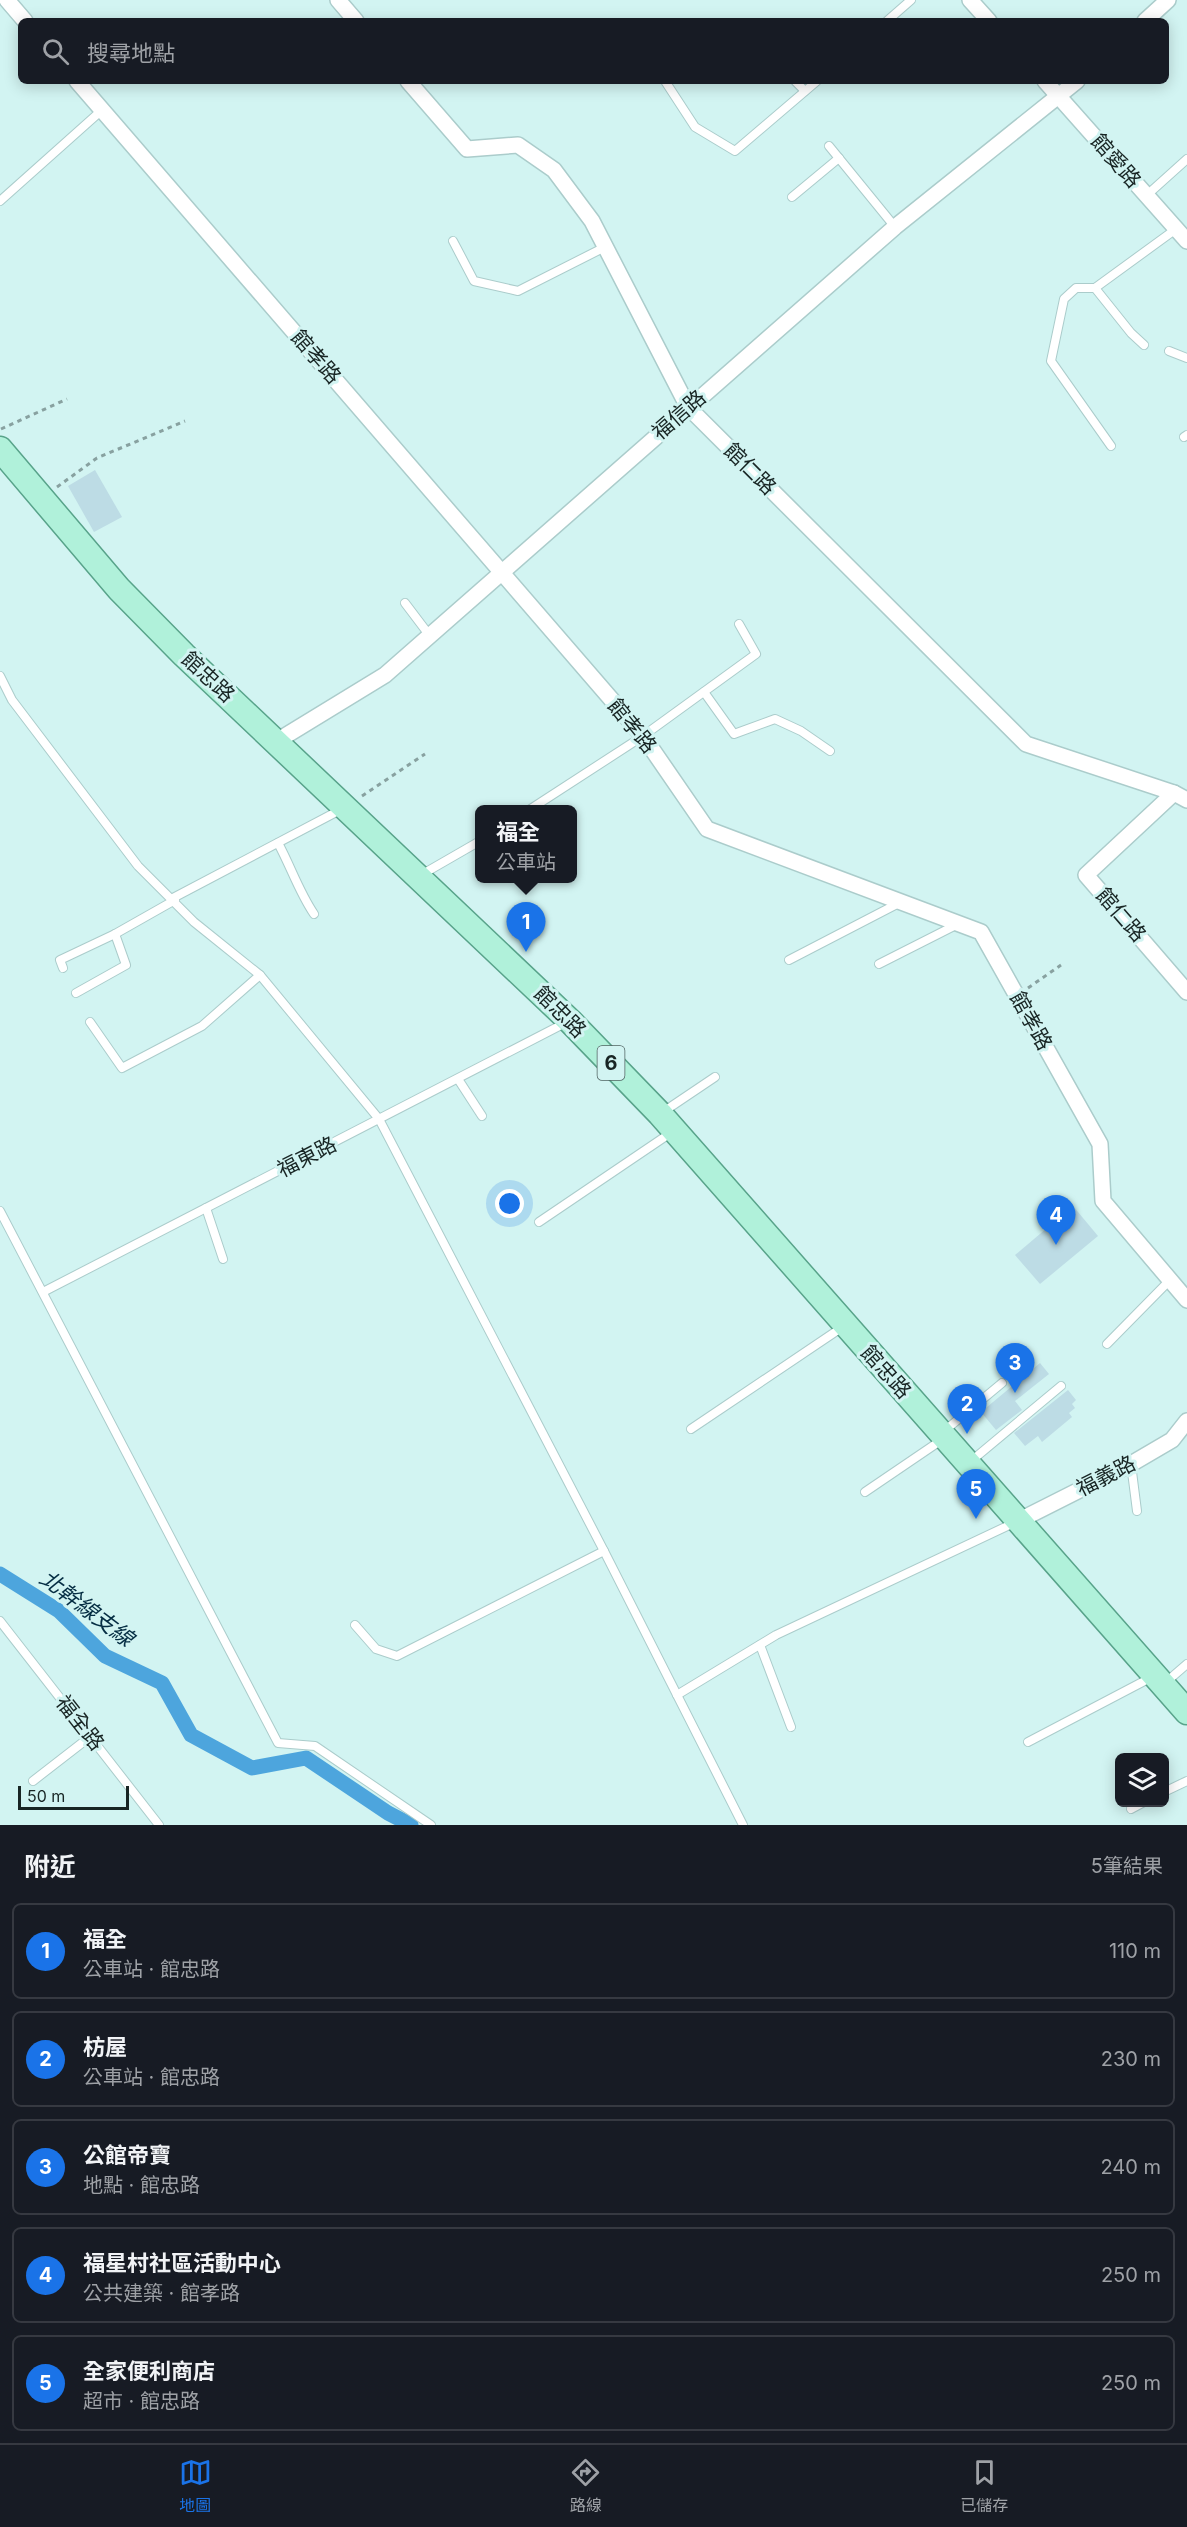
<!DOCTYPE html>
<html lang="zh-TW">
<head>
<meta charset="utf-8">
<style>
	body { margin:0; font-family:Inter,"Noto Sans TC",sans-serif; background:#20242c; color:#f1f3f6 }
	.controls { position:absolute; right:18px; bottom:18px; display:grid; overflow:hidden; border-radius:9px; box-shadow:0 3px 15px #0003 }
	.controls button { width:54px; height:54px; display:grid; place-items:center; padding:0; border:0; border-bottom:2px solid #363941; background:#171b24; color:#f1f3f6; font:30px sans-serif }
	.scale { position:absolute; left:18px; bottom:15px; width:111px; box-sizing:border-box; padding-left:6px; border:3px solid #182524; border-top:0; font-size:16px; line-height:21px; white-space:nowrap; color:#182524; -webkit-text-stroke:4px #d2f4f2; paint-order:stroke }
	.you { position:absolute; left:510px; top:1204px; width:21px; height:21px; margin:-15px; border:4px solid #fff; border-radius:50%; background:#1a73e8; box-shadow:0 0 0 9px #1a73e833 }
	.badge { display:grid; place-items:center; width:39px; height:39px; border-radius:50%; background:#1a73e8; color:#fff; font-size:20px; font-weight:700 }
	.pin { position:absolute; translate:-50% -50px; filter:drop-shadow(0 2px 3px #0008) }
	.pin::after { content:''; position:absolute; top:32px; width:21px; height:18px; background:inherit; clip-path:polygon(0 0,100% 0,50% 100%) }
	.popup { position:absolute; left:475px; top:805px; width:102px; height:78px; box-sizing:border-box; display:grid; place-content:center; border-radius:9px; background:#171b24; filter:drop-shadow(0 2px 4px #0005); font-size:20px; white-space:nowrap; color:#9ea1a6 }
	.popup b { font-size:22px; color:#f1f3f6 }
	.popup::after { content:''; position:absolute; left:50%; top:100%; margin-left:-12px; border:12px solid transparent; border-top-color:#171b24 }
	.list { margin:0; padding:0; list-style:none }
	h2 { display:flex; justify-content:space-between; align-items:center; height:78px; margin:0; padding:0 24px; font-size:26px }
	h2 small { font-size:20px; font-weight:400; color:#9ea1a6 }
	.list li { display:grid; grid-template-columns:39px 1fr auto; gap:18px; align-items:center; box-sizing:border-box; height:96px; margin:0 12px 12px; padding:0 12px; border:2px solid #363941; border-radius:9px }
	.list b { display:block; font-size:22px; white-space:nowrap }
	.list p { margin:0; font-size:20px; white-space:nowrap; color:#9ea1a6 }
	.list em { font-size:20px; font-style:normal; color:#9ea1a6 }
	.icon { flex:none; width:33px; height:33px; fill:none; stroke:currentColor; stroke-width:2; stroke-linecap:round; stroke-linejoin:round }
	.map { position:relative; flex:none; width:1187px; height:1825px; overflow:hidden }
	.search { position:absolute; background:#171b24; box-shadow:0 3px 15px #0003; left:18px; right:18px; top:18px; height:66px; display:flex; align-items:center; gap:15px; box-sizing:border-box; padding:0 21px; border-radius:9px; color:#9ea1a6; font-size:22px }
	.sheet { height:618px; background:#171b24 }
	nav { display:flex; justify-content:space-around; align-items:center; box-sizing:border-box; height:84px; border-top:2px solid #363941; background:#171b24; font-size:16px; color:#9ea1a6 }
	nav a { display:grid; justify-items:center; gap:3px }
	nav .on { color:#1a73e8 }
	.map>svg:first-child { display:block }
</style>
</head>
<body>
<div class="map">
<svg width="1187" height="1825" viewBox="0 0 1187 1825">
	<rect width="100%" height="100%" fill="#d2f4f2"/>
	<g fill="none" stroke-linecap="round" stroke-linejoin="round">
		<!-- canal -->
		<polyline stroke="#4da5dd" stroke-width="15" points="0,1574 59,1611 105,1656 162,1683 191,1735 252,1768 306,1758 388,1813 411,1825"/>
	</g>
	<!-- building -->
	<g fill="#bddce5">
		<polygon points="95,470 122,517 94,532 68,486"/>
		<polygon points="1073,1206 1098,1236 1040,1284 1015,1255"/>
		<polygon points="1040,1363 1049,1374 1015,1401 1022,1410 996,1430 981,1412"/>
		<polygon points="1068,1390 1076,1400 1072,1404 1075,1408 1069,1413 1072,1417 1042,1442 1038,1436 1025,1446 1014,1433"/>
	</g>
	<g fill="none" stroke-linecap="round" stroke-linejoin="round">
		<defs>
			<g id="lane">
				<polyline points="887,21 911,0"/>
				<polyline points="665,81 695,127 735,151 817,81"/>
				<polyline points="795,81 805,91"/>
				<polyline points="829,146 895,227"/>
				<polyline points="1147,195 1187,159"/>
				<polyline points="792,197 839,158"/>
				<polyline points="0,201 102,110"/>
				<polyline points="453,241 474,281 518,291 605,247"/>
				<polyline points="1095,288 1131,333 1144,345"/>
				<polyline points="1169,351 1187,358"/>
				<polyline points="1184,437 1187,435"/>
				<polyline points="1111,446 1051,361 1064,299 1076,288 1095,288 1176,229"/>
				<polyline points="405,603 430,636"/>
				<polyline points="0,676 12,700 138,866 194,922 260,975 379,1119 604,1551 743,1825"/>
				<polyline points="704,692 734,734 775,719 801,731 830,751"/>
				<polyline points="529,810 643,736 756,654 739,624"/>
				<path d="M278,843c13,24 21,49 36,71"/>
				<polyline points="421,875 480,841"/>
				<polyline points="173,898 342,809"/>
				<polyline points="789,960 899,903"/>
				<polyline points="879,964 958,924"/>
				<polyline points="63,968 60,960 115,934 175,900"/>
				<polyline points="76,993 126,965 115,934"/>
				<polyline points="90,1022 122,1068 202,1026 260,975"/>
				<polyline points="458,1079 482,1116"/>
				<polyline points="663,1112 715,1077"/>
				<polyline points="206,1208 223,1259"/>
				<polyline points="0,1211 278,1743 315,1746 431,1825"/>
				<polyline points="539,1222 672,1132"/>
				<polyline points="43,1292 567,1022"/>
				<polyline points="1107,1344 1170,1280"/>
				<polyline points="691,1429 844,1326"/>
				<polyline points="943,1432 1002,1383"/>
				<polyline points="970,1462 1061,1386"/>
				<polyline points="1131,1464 1137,1511"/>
				<polyline points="865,1492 943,1439"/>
				<polyline points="0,1621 159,1825"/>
				<polyline points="355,1625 376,1649 397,1656 604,1551"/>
				<polyline points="760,1645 791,1727"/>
				<polyline points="1165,1683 1187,1664"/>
				<polyline points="677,1695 776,1635 1016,1522"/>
				<polyline points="1028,1742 1152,1677"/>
				<polyline points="33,1781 91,1736"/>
				<polyline points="1164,1792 1187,1781"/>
				<polyline points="1131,1809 1144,1802"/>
			</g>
			<g id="street">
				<polyline points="7,0 25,21"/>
				<polyline points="338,0 356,21"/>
				<polyline points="970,0 989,21"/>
				<polyline points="1145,21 1168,0"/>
				<polyline points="77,81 643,736 707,829 981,932 1100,1144 1103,1201 1187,1300"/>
				<polyline points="408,81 467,149 518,145 554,170 592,221 688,407 1026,744 1174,793 1187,800"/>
				<polyline points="1045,81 1187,241"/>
				<polyline points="277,741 385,675 895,227 1077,81"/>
				<polyline points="1174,793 1086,875 1187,992"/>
				<polyline points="1018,1521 1131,1464 1172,1440 1187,1421"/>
			</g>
			<polyline id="primary" points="0,449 119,589 184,655 570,1021 660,1114 1187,1712"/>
		</defs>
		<!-- lane casing -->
		<use href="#lane" stroke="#abcccb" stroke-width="10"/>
		<!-- street casing -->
		<use href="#street" stroke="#abcccb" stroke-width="18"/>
		<!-- primary casing -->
		<use href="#primary" stroke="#58a38a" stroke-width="27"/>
		<!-- path -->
		<g stroke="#88a1a0" stroke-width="3" stroke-dasharray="4.5 4.5" stroke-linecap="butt">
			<polyline points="1,429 67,399"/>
			<polyline points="57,487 97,458 185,421"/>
			<polyline points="362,796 425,754"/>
			<polyline points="1028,988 1061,965"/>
		</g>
		<!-- lane -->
		<use href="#lane" stroke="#fff" stroke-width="8"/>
		<!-- street -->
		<use href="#street" stroke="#fff" stroke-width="15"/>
		<!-- primary -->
		<use href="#primary" stroke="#b0f1da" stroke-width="24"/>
	</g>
	<g text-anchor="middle" stroke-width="6" stroke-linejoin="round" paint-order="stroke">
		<!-- shield labels -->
		<rect fill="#d2f4f2" stroke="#506362" stroke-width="1.5" x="597.5" y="1046" width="27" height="34" rx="4.5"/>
		<g font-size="20" font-weight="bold" fill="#182524">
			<text x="611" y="1070">6</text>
		</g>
		<!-- street labels -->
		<g font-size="21" fill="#182524" stroke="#d2f4f2">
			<text transform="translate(1116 161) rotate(49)" y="7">館愛路</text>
			<text transform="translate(316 357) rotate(49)" y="7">館孝路</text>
			<text transform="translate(679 415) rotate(-41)" y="7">福信路</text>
			<text transform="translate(750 469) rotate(45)" y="7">館仁路</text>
			<text transform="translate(208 677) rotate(43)" y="7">館忠路</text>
			<text transform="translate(632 726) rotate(51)" y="7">館孝路</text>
			<text transform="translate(1121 915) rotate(49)" y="7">館仁路</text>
			<text transform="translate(560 1012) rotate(45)" y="7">館忠路</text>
			<text transform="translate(1031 1021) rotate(61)" y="7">館孝路</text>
			<text transform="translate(307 1157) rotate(-27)" y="7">福東路</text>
			<text transform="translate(886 1372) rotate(48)" y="7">館忠路</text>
			<text transform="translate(1106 1476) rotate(-27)" y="7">福義路</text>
			<text transform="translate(80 1723) rotate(52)" y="7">福全路</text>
		</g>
		<!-- water labels -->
		<g font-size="22" font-style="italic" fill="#052d43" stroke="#d2f4f2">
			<text transform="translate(87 1608) rotate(37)" y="8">北幹線支線</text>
		</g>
	</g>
</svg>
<div class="controls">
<button><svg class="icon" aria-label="layers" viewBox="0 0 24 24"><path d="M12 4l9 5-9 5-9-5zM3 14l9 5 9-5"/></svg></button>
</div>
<div class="scale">50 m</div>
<div class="you"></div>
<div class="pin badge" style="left:526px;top:952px">1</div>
<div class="popup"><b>福全</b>公車站</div>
<div class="pin badge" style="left:967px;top:1434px">2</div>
<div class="pin badge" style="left:1015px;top:1393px">3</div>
<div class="pin badge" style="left:1056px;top:1245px">4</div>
<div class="pin badge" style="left:976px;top:1519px">5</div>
<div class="search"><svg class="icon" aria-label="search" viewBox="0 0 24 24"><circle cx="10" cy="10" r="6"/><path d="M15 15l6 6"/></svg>搜尋地點</div>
</div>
<section class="sheet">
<h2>附近<small>5筆結果</small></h2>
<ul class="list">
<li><span class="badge">1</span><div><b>福全</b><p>公車站 · 館忠路</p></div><em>110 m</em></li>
<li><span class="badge">2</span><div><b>枋屋</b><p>公車站 · 館忠路</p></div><em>230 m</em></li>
<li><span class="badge">3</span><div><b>公館帝寶</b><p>地點 · 館忠路</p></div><em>240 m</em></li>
<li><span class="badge">4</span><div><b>福星村社區活動中心</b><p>公共建築 · 館孝路</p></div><em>250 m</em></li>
<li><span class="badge">5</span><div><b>全家便利商店</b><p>超市 · 館忠路</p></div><em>250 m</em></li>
</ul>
</section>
<nav>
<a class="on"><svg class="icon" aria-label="map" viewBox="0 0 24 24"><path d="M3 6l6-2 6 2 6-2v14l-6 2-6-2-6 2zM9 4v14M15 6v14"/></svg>地圖</a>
<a><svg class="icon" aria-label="directions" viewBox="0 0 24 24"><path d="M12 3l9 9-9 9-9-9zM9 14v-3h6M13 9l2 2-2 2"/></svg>路線</a>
<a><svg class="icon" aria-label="saved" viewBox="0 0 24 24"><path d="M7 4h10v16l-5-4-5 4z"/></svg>已儲存</a>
</nav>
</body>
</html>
